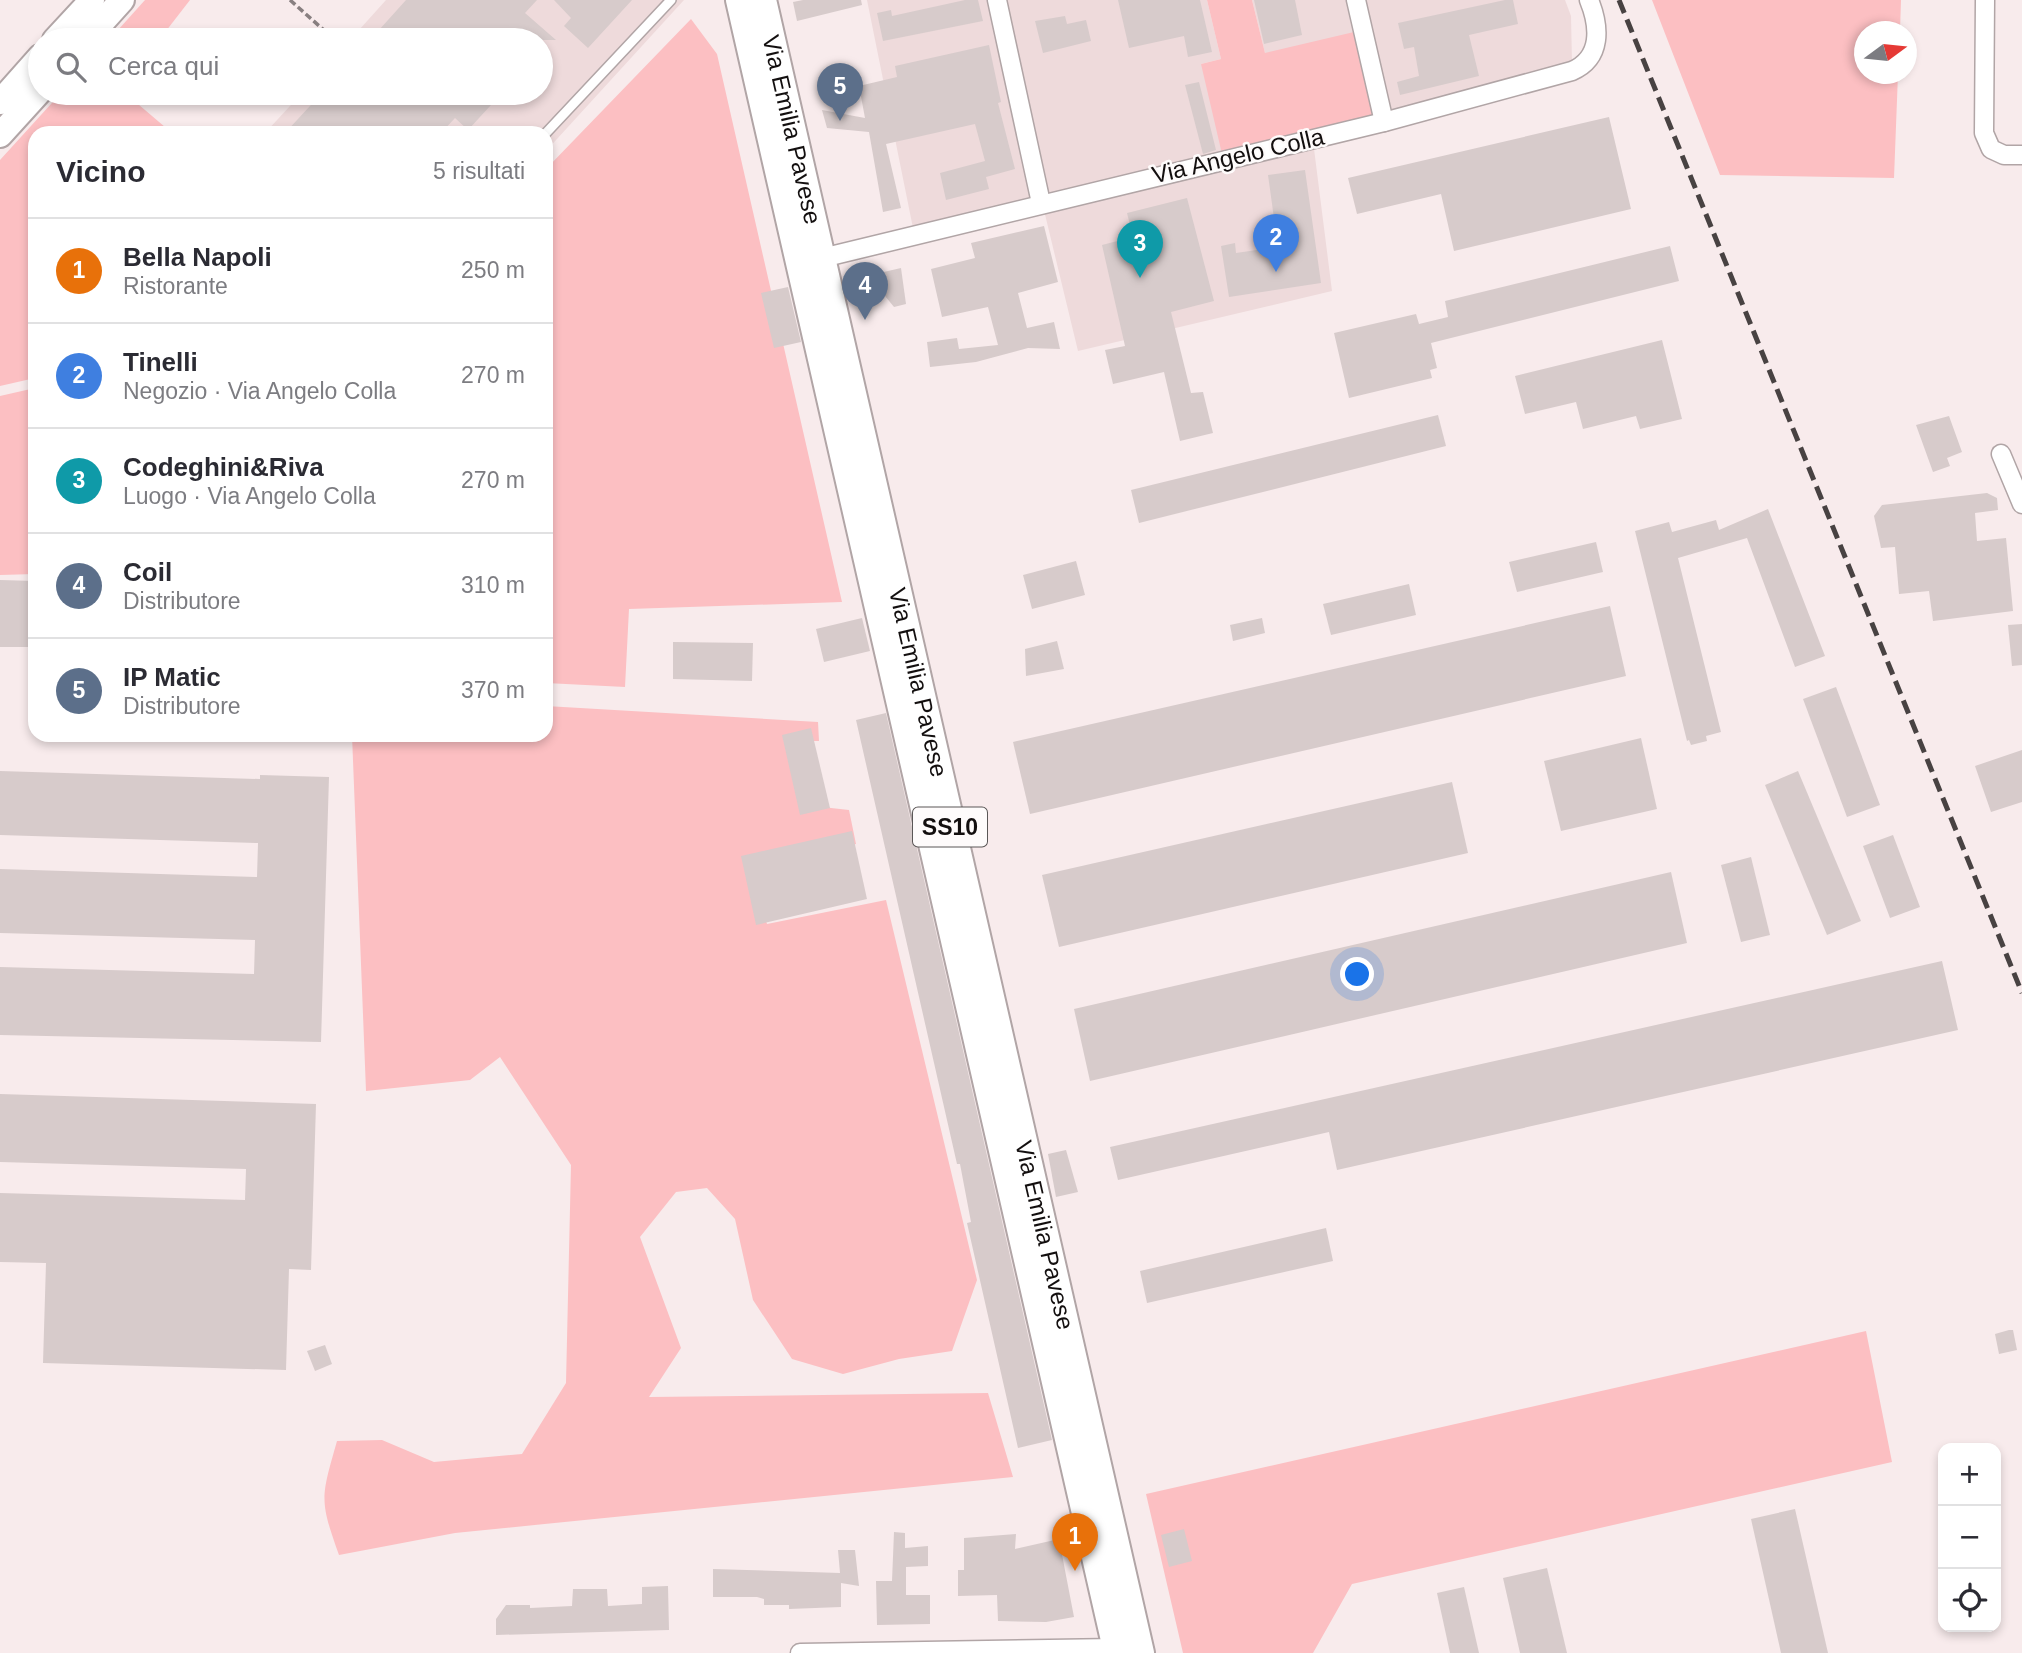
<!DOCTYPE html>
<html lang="it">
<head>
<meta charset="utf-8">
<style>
	body { margin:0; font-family:Arial,sans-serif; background:#f7f7f7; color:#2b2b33 }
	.controls { position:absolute; right:21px; bottom:21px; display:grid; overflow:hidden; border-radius:14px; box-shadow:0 4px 10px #0003 }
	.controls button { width:63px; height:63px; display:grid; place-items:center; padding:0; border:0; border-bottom:2px solid #e1e1e2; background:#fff; color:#2b2b33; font:35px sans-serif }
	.compass { position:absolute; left:1854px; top:21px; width:63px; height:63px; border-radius:50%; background:#fff; box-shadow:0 4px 10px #0003; rotate:75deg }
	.you { position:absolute; left:1358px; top:975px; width:24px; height:24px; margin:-18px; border:5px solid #fff; border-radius:50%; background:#1a73e8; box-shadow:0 0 0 10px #1a73e833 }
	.badge { display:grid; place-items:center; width:46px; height:46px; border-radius:50%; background:#1b8663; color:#fff; font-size:23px; font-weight:700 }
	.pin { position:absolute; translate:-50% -58px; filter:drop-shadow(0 2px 4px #0008) }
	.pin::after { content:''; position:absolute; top:37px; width:24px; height:21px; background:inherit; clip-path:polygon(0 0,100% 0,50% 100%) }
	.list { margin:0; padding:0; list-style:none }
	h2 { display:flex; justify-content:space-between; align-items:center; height:91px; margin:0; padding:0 28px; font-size:30px }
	h2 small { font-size:23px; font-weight:400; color:#7c7c81 }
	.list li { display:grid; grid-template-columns:46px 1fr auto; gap:21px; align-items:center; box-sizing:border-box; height:105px; padding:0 28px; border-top:2px solid #e1e1e2 }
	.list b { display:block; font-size:26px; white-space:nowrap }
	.list p { margin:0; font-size:23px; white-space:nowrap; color:#7c7c81 }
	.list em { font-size:23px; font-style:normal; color:#7c7c81 }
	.icon { flex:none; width:38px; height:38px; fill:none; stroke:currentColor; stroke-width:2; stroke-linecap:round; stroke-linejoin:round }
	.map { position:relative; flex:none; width:2022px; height:1653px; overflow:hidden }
	.search { position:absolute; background:#fff; box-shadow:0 4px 10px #0003; left:28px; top:28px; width:525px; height:77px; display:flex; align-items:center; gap:18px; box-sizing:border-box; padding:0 24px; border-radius:38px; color:#7c7c81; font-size:26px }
	.panel { position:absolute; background:#fff; box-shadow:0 4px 10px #0003; left:28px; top:126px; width:525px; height:616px; border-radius:21px }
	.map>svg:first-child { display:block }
</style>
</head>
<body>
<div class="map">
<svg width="2022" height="1653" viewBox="0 0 2022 1653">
	<rect width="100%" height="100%" fill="#f8ebec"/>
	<!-- built -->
	<g fill="#eedadb">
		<polygon points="386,0 684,0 546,151 546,133 265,133 302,93 541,93 541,40 350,40"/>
		<polygon points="867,0 1207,0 1221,59 1201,64 1312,133 1332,291 1078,351 1042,202 914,233"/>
		<polygon points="1252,0 1565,0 1571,16 1572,63 1374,118 1265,53"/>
	</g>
	<!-- green -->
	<g fill="#fcbfc2">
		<polygon points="145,0 190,0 159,40 109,40"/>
		<polygon points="1207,0 1252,0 1265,53 1354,32 1374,118 1222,154 1201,64 1221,59"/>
		<polygon points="1652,0 1901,0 1900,31 1864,32 1864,74 1898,74 1894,178 1720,175"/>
		<polygon points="691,19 717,54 842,602 629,609 625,687 546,683 546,169"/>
		<polygon points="61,93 125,93 172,133 35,133 35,378 0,386 0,160"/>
		<polygon points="35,388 35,574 0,575 0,396"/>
		<path d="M546,706l272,16 1,19h-28l22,65 36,4 7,34 -105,29 16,51 119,-24 91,380 -25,71 -53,8 -56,15 -51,-15 -39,-59 -18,-81 -28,-31 -31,4 -36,45 41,111 -32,49 339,-4 25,84 -558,56 -116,22c-20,-56 -18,-57 -2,-114l45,-1 52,22 88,-8 44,-71 5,-218 -71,-108 -30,23 -104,11 -14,-356h194z"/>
		<polygon points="1866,1331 1892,1462 1352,1584 1313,1653 1183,1653 1146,1494"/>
	</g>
	<!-- building -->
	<g fill="#d7cbcb">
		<polygon points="406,0 537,0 525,13 556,40 370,40"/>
		<polygon points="554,0 632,0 588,48 564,26 571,18"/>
		<polygon points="803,0 861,0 862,5 797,21 793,2"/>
		<polygon points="965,0 978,0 983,21 883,41 877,13 891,10 892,16"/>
		<polygon points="1118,0 1200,0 1212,52 1188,57 1184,36 1129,48"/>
		<polygon points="1254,0 1295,0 1302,35 1264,44"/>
		<polygon points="1505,0 1513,0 1518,24 1469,35 1479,76 1400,95 1397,82 1419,76 1414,47 1404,49 1398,23"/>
		<polygon points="1065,16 1067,24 1086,20 1091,41 1043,53 1035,21"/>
		<polygon points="989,45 1001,102 998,103 1015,169 986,177 989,189 946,200 940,173 985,161 975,124 886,144 901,208 883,212 869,132 827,128 822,110 865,118 859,86 897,77 895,66"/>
		<polygon points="1199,82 1216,150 1203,154 1185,85"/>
		<polygon points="322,93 502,93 468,130 455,118 441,133 285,133"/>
		<polygon points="1609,117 1631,209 1454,251 1441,194 1357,214 1348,178"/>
		<polygon points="1305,170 1321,283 1229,297 1221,246 1235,243 1236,253 1278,247 1268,175"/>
		<polygon points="1187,198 1214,301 1171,312 1191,393 1203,392 1213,433 1180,441 1164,372 1113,384 1105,350 1125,346 1102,245 1133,237 1127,213"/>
		<polygon points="1044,226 1058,282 1018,293 1027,328 1054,322 1060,349 1028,348 976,362 930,367 927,342 957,338 959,349 998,345 988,307 942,317 931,269 975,258 971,243"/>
		<polygon points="1670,246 1679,281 1431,343 1437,368 1430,370 1432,378 1349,398 1334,333 1416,314 1419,324 1448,317 1445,301"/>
		<polygon points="901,268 906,304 894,307 877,286 875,274"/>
		<polygon points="788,287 801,342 774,348 761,293"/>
		<polygon points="1662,340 1682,419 1640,429 1636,416 1583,429 1576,402 1525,414 1515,376"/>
		<polygon points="1438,415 1446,446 1139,523 1131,490"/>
		<polygon points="1949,416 1962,452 1947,458 1950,466 1933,472 1916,425"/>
		<polygon points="1987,493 1997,498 1998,510 1975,513 1977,541 2006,538 2013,611 1933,621 1929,591 1899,594 1895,547 1881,548 1874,516 1882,505"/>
		<polygon points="1768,509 1825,656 1795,667 1747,538 1678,558 1721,732 1706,736 1707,741 1691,745 1689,740 1687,741 1635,531 1669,522 1672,532 1716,520 1719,530"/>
		<polygon points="1596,542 1603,572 1517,592 1509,562"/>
		<polygon points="1076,561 1085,595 1032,609 1023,575"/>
		<polygon points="0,580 35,581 35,647 0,647"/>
		<polygon points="1409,584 1416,615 1331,635 1323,604"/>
		<polygon points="1610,606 1626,676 1030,814 1013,742"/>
		<polygon points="862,618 870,651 824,662 816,629"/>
		<polygon points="1262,618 1265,633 1233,641 1230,625"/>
		<polygon points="2022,624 2022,665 2012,666 2008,625"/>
		<polygon points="1057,641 1064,669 1026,676 1025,649"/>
		<polygon points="673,642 753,643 752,681 673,679"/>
		<polygon points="1836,687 1880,805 1847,817 1803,699"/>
		<polygon points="886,713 1052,1440 1018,1448 967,1223 971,1222 960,1164 957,1164 856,720"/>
		<polygon points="811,728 830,808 800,815 782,735"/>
		<polygon points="1641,738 1657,809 1561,831 1544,761"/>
		<polygon points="2022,750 2022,802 1991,812 1975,766"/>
		<polygon points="0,771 260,779 260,775 329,777 321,1042 0,1035 0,967 254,974 255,940 0,933 0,869 257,877 258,843 0,835"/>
		<polygon points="1798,771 1861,921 1827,935 1765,785"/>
		<polygon points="1452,782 1468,853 1059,947 1042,875"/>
		<polygon points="852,831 867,899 756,925 741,856"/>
		<polygon points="1893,835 1920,907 1890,918 1863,846"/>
		<polygon points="1751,857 1770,935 1741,942 1721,865"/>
		<polygon points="1671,872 1687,943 1090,1081 1074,1009"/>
		<polygon points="1942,961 1958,1030 1337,1170 1329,1132 1118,1180 1110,1147"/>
		<polygon points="0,1094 316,1104 311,1270 289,1269 286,1370 43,1363 46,1263 0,1262 0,1193 245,1200 246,1169 0,1162"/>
		<polygon points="1066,1150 1078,1192 1056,1197 1048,1154"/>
		<polygon points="1326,1228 1333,1261 1147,1303 1140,1271"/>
		<polygon points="2009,1330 2013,1330 2017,1350 1999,1354 1995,1334"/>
		<polygon points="325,1345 332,1364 315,1371 307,1351"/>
		<polygon points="1795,1509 1828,1653 1781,1653 1751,1519"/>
		<polygon points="1184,1529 1192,1561 1169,1567 1161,1535"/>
		<polygon points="894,1532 905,1533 905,1548 928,1546 928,1566 906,1567 906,1595 930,1595 930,1624 877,1625 876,1581 892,1581"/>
		<polygon points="1016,1534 1015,1549 1059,1539 1074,1617 1046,1622 998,1621 997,1595 958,1596 958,1570 964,1570 964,1538"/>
		<polygon points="838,1550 855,1550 859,1586 841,1583 841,1607 789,1609 789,1605 764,1605 764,1599 757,1597 713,1597 713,1569 840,1573"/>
		<polygon points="1547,1568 1567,1653 1520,1653 1503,1578"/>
		<polygon points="668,1586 669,1630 496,1635 496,1619 506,1605 530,1605 530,1608 572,1606 573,1589 607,1589 608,1606 642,1604 642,1587"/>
		<polygon points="1464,1587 1479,1653 1450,1653 1437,1593"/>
	</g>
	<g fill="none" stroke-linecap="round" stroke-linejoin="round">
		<defs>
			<polyline id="service" points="546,133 671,0"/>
			<g id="minor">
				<polyline points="997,0 1041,203"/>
				<polyline points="1356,0 1384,122"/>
				<polyline points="1985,0 1984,133 1991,149 2004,155 2022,155"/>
				<path d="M822,258l562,-136 188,-51c30,-13 28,-44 17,-71"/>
				<polyline points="2001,454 2022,504"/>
				<polyline points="800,1653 1116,1648"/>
			</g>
			<g id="secondary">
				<polyline points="55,40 92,0"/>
				<polyline points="86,40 122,0"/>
				<polyline points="0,102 40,57"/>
				<polyline points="0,135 40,91"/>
			</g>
			<g id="primary">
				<polyline points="740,0 1118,1653"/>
				<path id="s1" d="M762,0l378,1653"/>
			</g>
		</defs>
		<!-- service casing -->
		<use href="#service" stroke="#b1a5a6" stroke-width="12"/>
		<!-- minor casing -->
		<use href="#minor" stroke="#b1a5a6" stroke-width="21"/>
		<!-- secondary casing -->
		<use href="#secondary" stroke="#b1a5a6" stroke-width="28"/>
		<!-- primary casing -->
		<use href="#primary" stroke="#b1a5a6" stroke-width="32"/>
		<!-- path -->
		<polyline stroke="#887f80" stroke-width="3.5" stroke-dasharray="7 3.5" stroke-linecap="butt" points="290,0 335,40"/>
		<!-- service -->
		<use href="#service" stroke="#fff" stroke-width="9"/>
		<!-- minor -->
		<use href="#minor" stroke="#fff" stroke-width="18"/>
		<!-- secondary -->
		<use href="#secondary" stroke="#fff" stroke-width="24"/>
		<!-- primary -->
		<use href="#primary" stroke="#fff" stroke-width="28"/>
		<!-- rail -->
		<polyline stroke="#484242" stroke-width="5" stroke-dasharray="14 7" stroke-linecap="butt" points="1619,0 2022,993"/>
	</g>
	<g text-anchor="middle" stroke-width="5" stroke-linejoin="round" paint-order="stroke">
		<!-- shield labels -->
		<rect fill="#fefbfb" stroke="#5a5656" stroke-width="2" x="913" y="807.5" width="74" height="39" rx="5"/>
		<g font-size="23" font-weight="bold" fill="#130f0f">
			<text x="950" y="835">SS10</text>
		</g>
		<!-- street labels -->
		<g font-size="24" fill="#130f0f" stroke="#fefbfb">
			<text dy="8" stroke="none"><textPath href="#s1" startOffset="133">Via Emilia Pavese</textPath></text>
			<text transform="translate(1238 156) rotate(-13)" y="8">Via Angelo Colla</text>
			<text dy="8" stroke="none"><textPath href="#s1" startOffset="700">Via Emilia Pavese</textPath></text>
			<text dy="8" stroke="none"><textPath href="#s1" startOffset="1267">Via Emilia Pavese</textPath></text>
		</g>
	</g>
</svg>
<div class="controls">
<button>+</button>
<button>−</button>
<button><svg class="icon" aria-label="locate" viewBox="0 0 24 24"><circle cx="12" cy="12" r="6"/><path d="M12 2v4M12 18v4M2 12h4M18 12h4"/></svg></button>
</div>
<svg class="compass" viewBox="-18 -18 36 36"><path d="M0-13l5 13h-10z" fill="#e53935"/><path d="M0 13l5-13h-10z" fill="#7c7c81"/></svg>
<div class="you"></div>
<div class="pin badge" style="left:1075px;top:1571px;background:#e8710a">1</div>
<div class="pin badge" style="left:1276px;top:272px;background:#3f7fe0">2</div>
<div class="pin badge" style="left:1140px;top:278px;background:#0f9aa8">3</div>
<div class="pin badge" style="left:865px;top:320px;background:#5c6f8a">4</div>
<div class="pin badge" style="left:840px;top:121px;background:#5c6f8a">5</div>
<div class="search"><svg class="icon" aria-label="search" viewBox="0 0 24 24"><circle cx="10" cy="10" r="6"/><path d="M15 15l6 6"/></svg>Cerca qui</div>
<section class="panel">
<h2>Vicino<small>5 risultati</small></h2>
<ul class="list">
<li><span class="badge" style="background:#e8710a">1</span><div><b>Bella Napoli</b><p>Ristorante</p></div><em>250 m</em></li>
<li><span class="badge" style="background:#3f7fe0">2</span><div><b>Tinelli</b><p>Negozio · Via Angelo Colla</p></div><em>270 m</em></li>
<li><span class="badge" style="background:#0f9aa8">3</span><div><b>Codeghini&amp;Riva</b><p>Luogo · Via Angelo Colla</p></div><em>270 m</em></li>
<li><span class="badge" style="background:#5c6f8a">4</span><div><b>Coil</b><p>Distributore</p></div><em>310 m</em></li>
<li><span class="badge" style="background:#5c6f8a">5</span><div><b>IP Matic</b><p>Distributore</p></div><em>370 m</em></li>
</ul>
</section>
</div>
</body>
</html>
